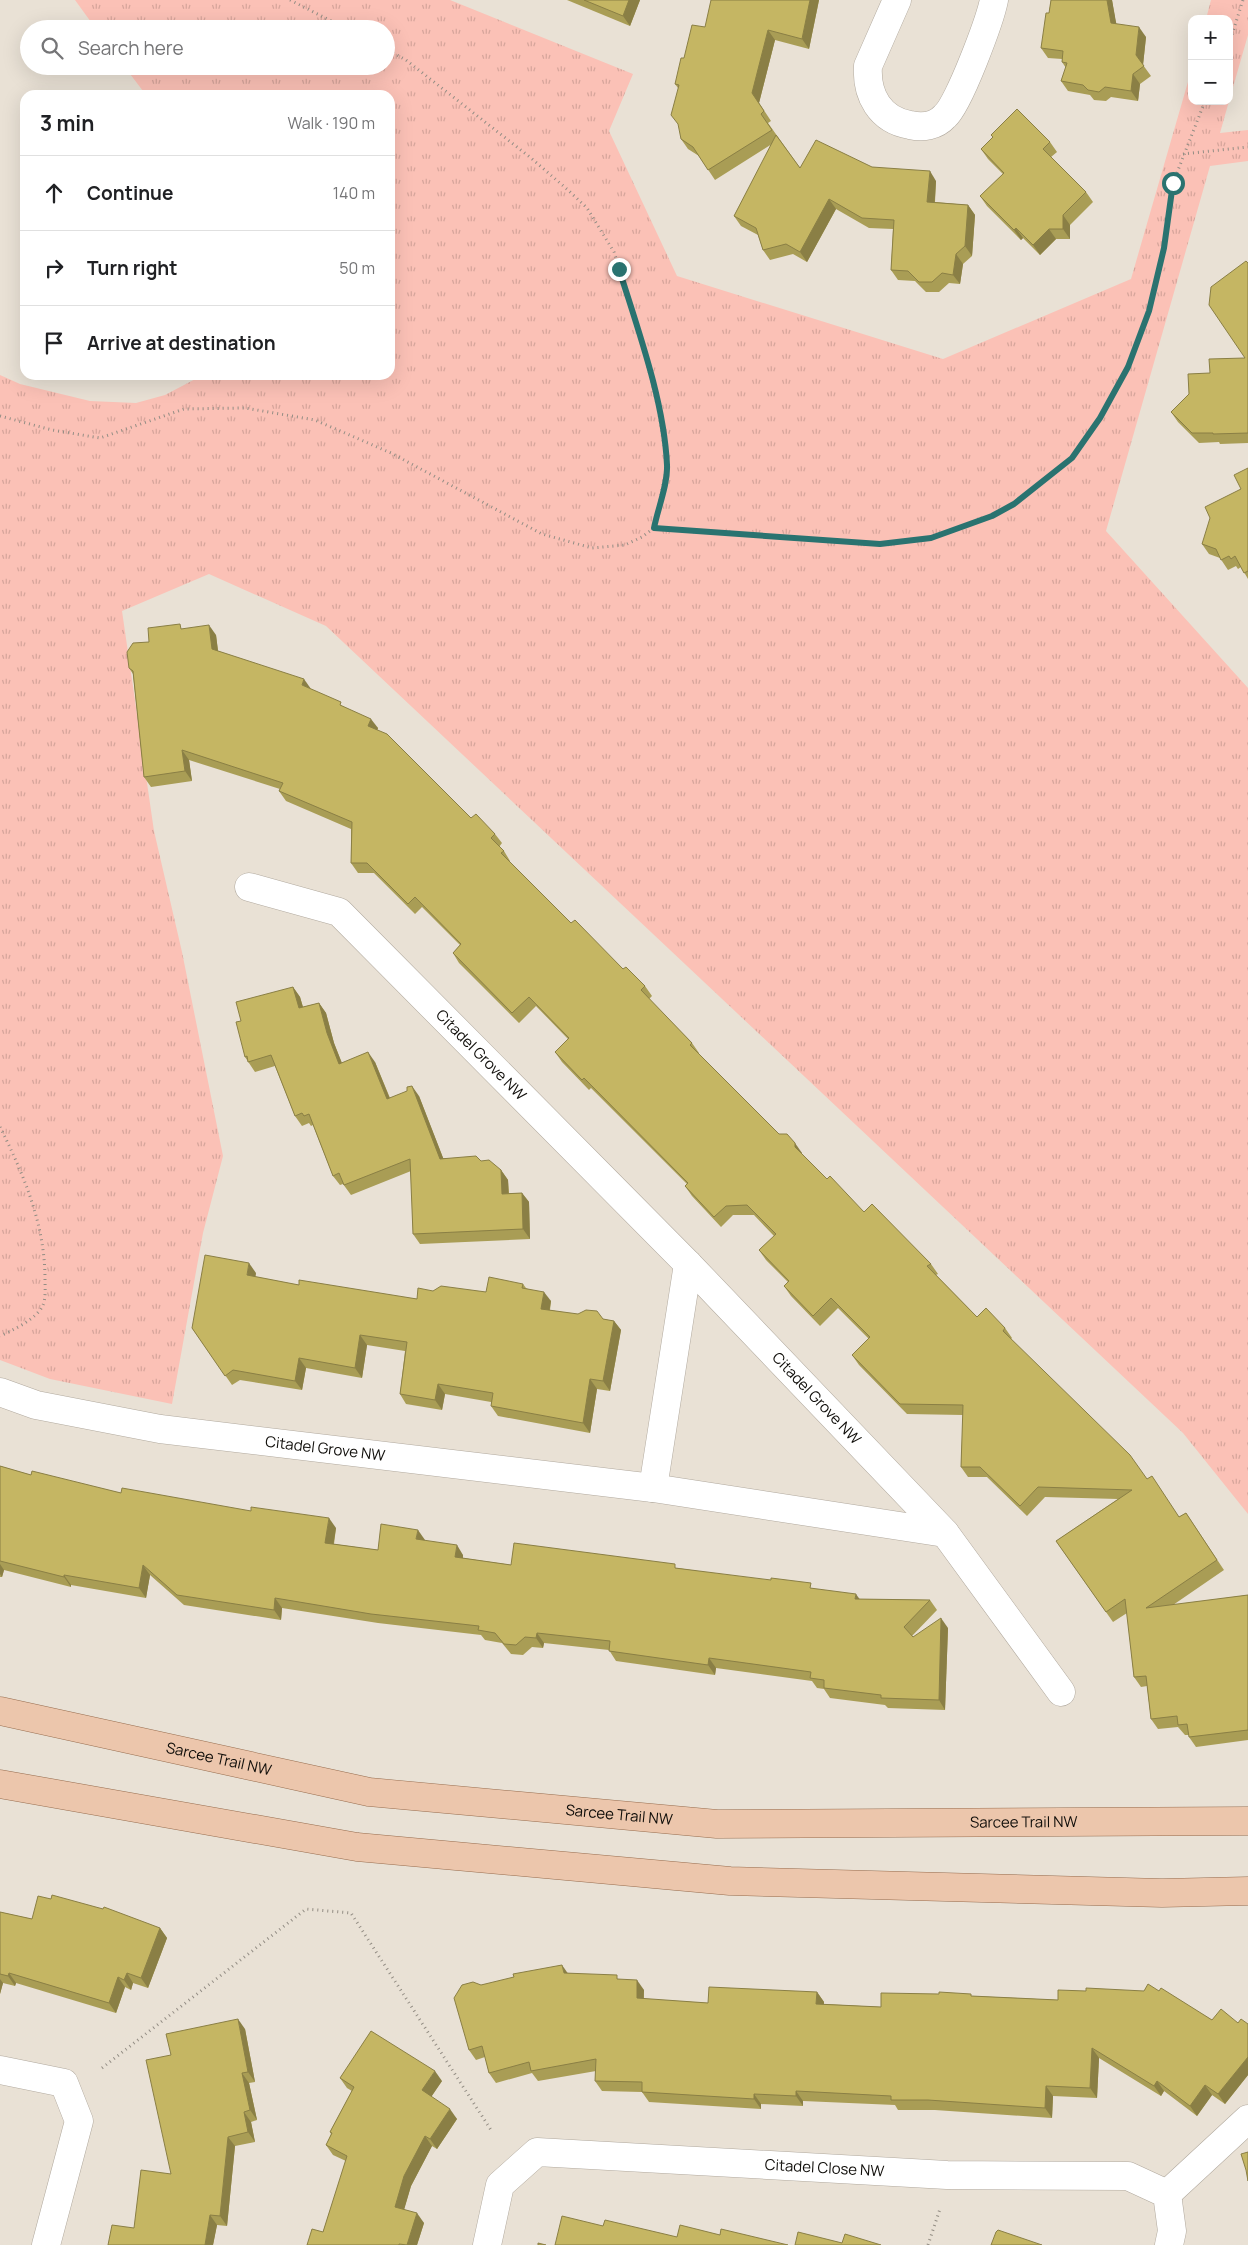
<!DOCTYPE html>
<html lang="en">
<head>
<meta charset="utf-8">
<style>
	body { margin:0; font-family:Manrope,sans-serif; background:#f6f6f6; color:#202124 }
	.controls { position:absolute; right:15px; top:15px; display:grid; overflow:hidden; border-radius:10px; box-shadow:0 5px 20px #0002 }
	.controls button { width:45px; height:45px; display:grid; place-items:center; padding:0; border:0; border-bottom:1px solid #e0e0e0; background:#fff; color:#202124; font:25px sans-serif }
	.stop { position:absolute; width:15px; height:15px; margin:-11px; border:4px solid #2a7370; border-radius:50%; background:#fff }
	.stop.end { background:#2a7370; border-color:#fff; box-shadow:0 1px 5px #0008 }
	.list { margin:0; padding:0; list-style:none }
	h2 { display:flex; justify-content:space-between; align-items:center; height:65px; margin:0; padding:0 20px; font-size:21px }
	h2 small { font-size:16px; font-weight:400; color:#757577 }
	.list li { display:grid; grid-template-columns:32px 1fr auto; gap:15px; align-items:center; box-sizing:border-box; height:75px; padding:0 20px; border-top:1px solid #e0e0e0 }
	.list b { display:block; font-size:19px; white-space:nowrap }
	.list em { font-size:16px; font-style:normal; color:#757577 }
	.icon { flex:none; width:28px; height:28px; fill:none; stroke:currentColor; stroke-width:2; stroke-linecap:round; stroke-linejoin:round }
	.map { position:relative; flex:none; width:1248px; height:2245px; overflow:hidden }
	.search { position:absolute; background:#fff; box-shadow:0 5px 20px #0002; left:20px; top:20px; width:375px; height:55px; display:flex; align-items:center; gap:12px; box-sizing:border-box; padding:0 18px; border-radius:28px; color:#757577; font-size:19px }
	.panel { position:absolute; background:#fff; box-shadow:0 5px 20px #0002; left:20px; top:90px; width:375px; height:290px; border-radius:15px }
	.map>svg:first-child { display:block }
</style>
</head>
<body>
<div class="map">
<svg width="1248" height="2245" viewBox="0 0 1248 2245">
	<defs>
		<pattern id="park-tufts" width="24" height="20" patternUnits="userSpaceOnUse" patternTransform="scale(1.25)"><rect width="24" height="20" fill="#fbc1b6"/><path d="M3 7l-1-3M5 7V3M7 7l1-3M15 17l-1-3M17 17v-4M19 17l1-3" fill="none" stroke="#d6a59b"/></pattern>
	</defs>
	<rect width="100%" height="100%" fill="#e9e1d5"/>
	<!-- park -->
	<g fill="url(#park-tufts)">
		<polygon points="75,0 450,0 633,74 609,131 677,276 943,359 1131,279 1192,68 1192,101 1229,101 1220,133 1248,130 1248,161 1210,166 1106,531 1248,688 1248,1514 1183,1433 326,626 209,574 122,611 154,831 182,952 223,1156 203,1233 172,1404 50,1379 0,1360 0,375 20,384 90,401 136,403 165,395 203,375 390,375 390,95 146,95 124,66 386,66 386,29 96,29"/>
		<polygon points="1211,0 1248,0 1248,35 1229,101 1229,19 1206,19"/>
	</g>
	<g fill="none" stroke-linecap="round" stroke-linejoin="round">
		<defs>
			<g id="minor">
				<path d="M897,0l-29,66c-2,29 12,54 42,59 13,3 26,1 35,-9 14,-12 45,-96 49,-116"/>
				<path id="s1" d="M249,887l90,25 349,352 257,269 116,159"/>
				<path id="s2" d="M0,1392l36,13 124,24 493,59 292,45"/>
				<polyline points="653,1488 688,1264"/>
				<polyline points="0,2070 64,2083 79,2121 46,2245"/>
				<polyline points="1167,2194 1248,2119"/>
				<path id="s3" d="M487,2245l13,-60 37,-33 410,23 181,1 39,18 5,37 -3,14"/>
			</g>
			<g id="major">
				<path id="s4" d="M0,1711l369,81 348,32 531,-3"/>
				<polyline points="0,1784 357,1847 730,1881 1162,1893 1248,1891"/>
			</g>
		</defs>
		<!-- minor casing -->
		<use href="#minor" stroke="#b1a99e" stroke-width="29"/>
		<!-- major casing -->
		<use href="#major" stroke="#976d4f" stroke-width="29"/>
		<!-- path -->
		<g stroke="#938d84" stroke-width="3" stroke-dasharray="1 4" stroke-linecap="butt">
			<polyline points="290,0 347,29"/>
			<polyline points="1229,44 1243,0"/>
			<polyline points="1183,154 1248,147"/>
			<polyline points="0,416 52,430 100,438 184,409 245,408 315,420 391,453 542,534 592,548 625,545 642,537 654,528 667,466 658,408 642,342 614,252 587,208 568,190 531,158 406,60 386,49"/>
			<polyline points="654,528 880,545 931,538 992,516 1014,504 1034,489 1073,457 1100,418 1128,367 1149,311 1164,248 1173,183 1205,101"/>
			<path d="M0,1127c24,48 45,98 45,152 0,7 1,19 -2,26 -6,14 -30,25 -43,31"/>
			<polyline points="102,2068 306,1909 351,1913 491,2130"/>
			<polyline points="928,2245 940,2209"/>
		</g>
		<!-- minor -->
		<use href="#minor" stroke="#fff" stroke-width="28"/>
		<!-- major -->
		<use href="#major" stroke="#ecc6ac" stroke-width="28"/>
	</g>
	<!-- wall -->
	<g fill="#a99d55">
		<polygon points="567,0 640,0 630,26"/>
		<polygon points="819,0 809,49 775,40 759,103 771,121 768,123 800,168 872,167 936,181 935,202 968,205 975,215 972,256 963,264 960,284 949,283 939,292 926,292 915,281 898,280 891,270 893,229 869,228 836,209 807,262 793,254 770,260 763,250 758,235 741,226 734,216 772,144 715,180 699,156 688,149 681,139 678,88 675,84 705,27"/>
		<polygon points="1051,0 1112,0 1116,24 1146,37 1143,65 1151,76 1140,84 1138,101 1111,97 1106,101 1094,100 1090,95 1068,91 1061,81 1066,68 1062,62 1062,59 1048,58 1041,48 1049,13"/>
		<polygon points="1050,142 1057,152 1051,157 1086,192 1093,202 1070,225 1070,239 1056,239 1040,255 1023,238 1021,240 987,206 980,196 1003,174 988,159 981,149"/>
		<polygon points="1248,263 1248,443 1220,444 1219,442 1199,443 1178,422 1171,412 1210,373 1245,358"/>
		<polygon points="1248,468 1248,579 1241,567 1238,569 1236,566 1228,570 1220,558 1209,554 1202,544 1241,489"/>
		<polygon points="184,629 216,635 218,651 311,689 344,707 378,728 377,730 471,818 495,834 502,843 499,847 504,851 510,861 510,862 571,923 623,969 645,986 652,996 649,999 692,1043 699,1053 698,1053 779,1134 802,1153 802,1154 827,1179 864,1212 931,1264 938,1274 936,1275 977,1317 1005,1328 1012,1338 1011,1339 1147,1479 1179,1517 1186,1513 1224,1570 1173,1605 1248,1595 1248,1740 1196,1747 1189,1737 1189,1735 1185,1735 1178,1727 1158,1729 1151,1719 1147,1686 1141,1687 1134,1677 1127,1613 1113,1622 1056,1541 1118,1499 1045,1497 1027,1516 987,1477 968,1477 961,1467 963,1415 907,1414 859,1365 852,1355 869,1339 838,1308 820,1326 791,1296 784,1286 788,1282 766,1260 759,1250 774,1236 754,1215 733,1215 721,1227 692,1196 685,1186 687,1184 591,1088 589,1090 562,1062 555,1052 568,1039 536,1006 519,1023 459,963 453,953 460,945 422,907 415,914 374,873 358,873 351,863 351,829 286,801 279,791 280,789 189,760 192,781 151,787 144,777 133,674 129,668 149,642"/>
		<polygon points="293,987 300,997 303,1007 319,1003 326,1013 334,1043 342,1063 375,1062 390,1098 419,1096 443,1158 481,1161 501,1170 508,1180 509,1193 522,1193 529,1202 530,1239 420,1244 413,1234 411,1171 351,1195 343,1184 340,1185 333,1176 313,1125 311,1126 309,1123 302,1126 295,1116 275,1066 255,1072 245,1057 241,1021"/>
		<polygon points="256,1273 255,1277 299,1285 417,1299 433,1291 486,1292 523,1284 526,1288 551,1301 550,1310 614,1321 621,1330 610,1391 597,1389 590,1433 498,1416 491,1406 491,1402 445,1394 442,1410 406,1404 400,1394 405,1351 367,1345 362,1378 306,1368 302,1390 240,1380 232,1385 192,1328"/>
		<polygon points="0,1466 31,1475 121,1493 336,1528 334,1544 378,1550 425,1540 425,1541 463,1555 463,1558 511,1565 678,1568 815,1589 860,1599 930,1600 937,1610 912,1636 913,1637 948,1628 945,1710 888,1708 885,1705 830,1698 824,1689 817,1688 812,1681 716,1668 715,1675 616,1661 609,1650 544,1643 543,1648 532,1647 523,1655 511,1654 502,1643 485,1640 481,1635 378,1623 282,1608 281,1620 184,1605 150,1575 146,1598 71,1585 71,1587 4,1570 2,1577 0,1577"/>
		<polygon points="0,1912 32,1919 160,1928 167,1938 148,1988 133,1983 131,1990 125,1987 116,2013 16,1983 15,1986 3,1983 0,1994"/>
		<polygon points="568,1973 619,1979 644,1990 644,1999 708,2003 817,1992 824,2002 824,2004 881,2007 973,1996 1058,2000 1086,1991 1159,1991 1212,2020 1248,2024 1248,2075 1225,2104 1212,2095 1197,2116 1164,2091 1161,2096 1099,2058 1097,2098 1053,2096 1052,2118 935,2110 898,2110 895,2105 803,2101 803,2106 761,2104 761,2109 649,2102 642,2092 602,2091 595,2081 596,2071 538,2081 532,2073 496,2083 489,2073 485,2057 476,2060 469,2050 481,1985"/>
		<polygon points="245,2029 255,2082 249,2083 257,2120 251,2122 255,2142 235,2146 227,2226 217,2225 213,2245 108,2245 134,2228 171,2174 171,2055"/>
		<polygon points="340,2078 442,2081 431,2097 457,2119 437,2149 432,2146 411,2186 404,2209 424,2223 417,2245 307,2245 323,2232 346,2161 333,2155 326,2145 331,2134 330,2132 352,2091 347,2088"/>
	</g>
	<!-- shaded-wall -->
	<g fill="#8a7f45">
		<polygon points="629,0 640,0 630,26 623,16"/>
		<polygon points="810,0 819,0 809,49 802,39"/>
		<polygon points="1107,0 1112,0 1118,33 1111,23"/>
		<polygon points="1139,27 1146,37 1143,65 1136,55"/>
		<polygon points="768,30 775,40 759,103 771,121 752,93"/>
		<polygon points="1133,74 1140,84 1138,101 1131,91"/>
		<polygon points="930,171 936,181 934,212 927,202"/>
		<polygon points="829,199 836,209 807,262 800,252"/>
		<polygon points="968,205 975,215 972,256 965,246"/>
		<polygon points="1063,215 1070,225 1070,239 1063,229"/>
		<polygon points="1016,228 1023,238 1021,240 1014,230"/>
		<polygon points="1049,229 1056,239 1040,255 1033,245"/>
		<polygon points="956,254 963,264 960,284 953,275"/>
		<polygon points="209,625 216,635 219,659 212,649"/>
		<polygon points="304,679 311,689 302,685"/>
		<polygon points="371,719 378,728 375,736 368,726"/>
		<polygon points="182,750 189,760 192,781 185,771"/>
		<polygon points="293,987 300,997 306,1018 299,1008"/>
		<polygon points="319,1003 326,1013 334,1043 346,1074 339,1064 327,1033"/>
		<polygon points="368,1052 375,1062 394,1109 387,1099"/>
		<polygon points="412,1086 419,1096 447,1168 440,1159"/>
		<polygon points="795,1143 802,1153 802,1157 795,1147"/>
		<polygon points="501,1170 508,1180 509,1204 502,1194"/>
		<polygon points="522,1193 529,1202 530,1239 523,1229"/>
		<polygon points="249,1263 256,1273 254,1285 247,1275"/>
		<polygon points="544,1292 551,1301 548,1319 541,1309"/>
		<polygon points="614,1321 621,1330 610,1391 603,1381"/>
		<polygon points="360,1335 367,1345 362,1378 355,1368"/>
		<polygon points="299,1358 306,1368 302,1390 295,1381"/>
		<polygon points="590,1379 597,1389 590,1433 583,1423"/>
		<polygon points="438,1384 445,1394 442,1410 435,1400"/>
		<polygon points="329,1518 336,1528 332,1553 325,1543"/>
		<polygon points="418,1530 425,1540 423,1549 416,1539"/>
		<polygon points="457,1545 463,1555 462,1566 455,1557"/>
		<polygon points="0,1564 4,1570 2,1577 0,1574"/>
		<polygon points="143,1565 150,1575 146,1598 139,1588"/>
		<polygon points="64,1575 71,1585 71,1587 64,1577"/>
		<polygon points="856,1594 863,1604 855,1599"/>
		<polygon points="275,1598 282,1608 281,1620 274,1610"/>
		<polygon points="941,1618 948,1628 945,1710 939,1700"/>
		<polygon points="537,1633 544,1643 543,1648 536,1638"/>
		<polygon points="709,1658 716,1668 715,1675 708,1665"/>
		<polygon points="160,1928 167,1938 148,1988 141,1978"/>
		<polygon points="562,1965 569,1975 564,1973"/>
		<polygon points="9,1973 16,1983 15,1986 8,1976"/>
		<polygon points="127,1973 133,1983 131,1990 124,1980"/>
		<polygon points="118,1977 125,1987 116,2013 109,2003"/>
		<polygon points="0,1979 3,1983 0,1994"/>
		<polygon points="637,1980 644,1990 643,2008 637,1998"/>
		<polygon points="817,1992 824,2002 823,2014 816,2004"/>
		<polygon points="238,2019 245,2029 255,2082 248,2072"/>
		<polygon points="1092,2048 1099,2058 1097,2098 1090,2088"/>
		<polygon points="1248,2057 1248,2075 1225,2104 1218,2094"/>
		<polygon points="435,2071 442,2081 429,2100 422,2090"/>
		<polygon points="242,2073 249,2083 257,2120 250,2110"/>
		<polygon points="1157,2081 1164,2091 1161,2096 1154,2086"/>
		<polygon points="1205,2085 1212,2095 1197,2116 1190,2106"/>
		<polygon points="1046,2086 1053,2096 1052,2118 1045,2108"/>
		<polygon points="796,2091 803,2101 803,2106 796,2096"/>
		<polygon points="754,2094 761,2104 761,2109 754,2099"/>
		<polygon points="450,2109 457,2119 437,2149 430,2139"/>
		<polygon points="244,2112 251,2122 255,2142 248,2132"/>
		<polygon points="425,2136 432,2146 411,2186 402,2217 395,2207 404,2176"/>
		<polygon points="228,2137 235,2146 227,2226 220,2216"/>
		<polygon points="417,2213 424,2223 417,2245 407,2245"/>
		<polygon points="210,2215 217,2225 213,2245 205,2245"/>
	</g>
	<!-- building -->
	<g fill="#c5b663" stroke="#8a7f45">
		<polygon points="584,0 629,0 623,16"/>
		<polygon points="711,0 810,0 802,39 768,30 752,93 764,111 761,114 772,130 708,170 693,147 681,139 678,124 671,115 679,85 675,84 681,58 684,58 692,25 705,27"/>
		<polygon points="1051,0 1107,0 1111,23 1139,27 1136,55 1144,66 1133,74 1131,91 1105,87 1099,92 1088,90 1083,85 1061,81 1067,63 1062,62 1063,51 1041,48 1046,13 1049,13"/>
		<polygon points="1017,109 1050,142 1043,149 1086,192 1063,215 1063,229 1049,229 1033,245 1016,228 1014,230 980,196 1004,173 981,149 993,137 991,135"/>
		<polygon points="776,135 800,168 816,140 872,167 930,171 927,202 968,205 965,246 956,254 953,275 942,273 932,282 919,282 908,271 891,270 894,220 862,218 829,199 800,252 786,244 763,250 756,228 734,216"/>
		<polygon points="1246,261 1248,263 1248,433 1213,434 1213,433 1192,433 1171,412 1189,394 1188,374 1210,373 1209,359 1245,358 1209,305 1211,287"/>
		<polygon points="1248,468 1248,571 1244,573 1235,556 1231,559 1229,556 1221,560 1216,549 1202,544 1210,518 1205,507 1241,489 1234,475"/>
		<polygon points="180,624 181,629 209,625 212,649 304,679 302,685 341,702 340,705 371,719 368,726 387,734 471,818 476,814 495,834 491,838 504,851 501,853 571,923 575,920 623,969 626,967 645,986 641,990 692,1043 690,1045 779,1134 787,1134 795,1143 795,1147 827,1179 830,1176 864,1212 872,1204 931,1264 927,1266 977,1317 986,1308 1005,1328 1003,1331 1130,1455 1147,1479 1152,1476 1179,1517 1186,1513 1217,1560 1146,1608 1248,1595 1248,1730 1189,1737 1187,1724 1178,1725 1177,1716 1151,1719 1146,1676 1134,1677 1125,1599 1106,1612 1056,1541 1132,1490 1038,1487 1020,1506 980,1467 961,1467 963,1405 900,1404 852,1355 870,1337 831,1298 813,1316 784,1286 789,1281 759,1250 776,1234 747,1205 726,1206 714,1217 685,1186 688,1183 584,1078 582,1080 555,1052 569,1038 529,997 512,1013 453,953 461,944 415,897 408,904 367,863 351,863 352,822 279,791 283,783 182,750 185,771 144,777 133,671 129,668 127,652 133,643 149,642 148,628"/>
		<polygon points="293,987 299,1008 319,1003 327,1033 339,1064 368,1052 387,1099 407,1091 407,1087 412,1086 440,1159 476,1156 481,1161 489,1160 501,1170 502,1194 522,1193 523,1229 413,1234 410,1159 344,1185 339,1173 333,1176 309,1114 304,1116 302,1113 295,1116 271,1055 248,1062 247,1056 245,1057 236,1022 241,1021 236,1002"/>
		<polygon points="205,1255 249,1263 247,1275 299,1285 299,1280 417,1299 418,1288 433,1291 441,1286 486,1292 489,1277 523,1284 522,1288 544,1292 541,1309 578,1314 586,1310 597,1311 603,1319 614,1321 603,1381 590,1379 583,1423 491,1406 493,1393 438,1384 435,1400 400,1394 407,1342 360,1335 355,1368 299,1358 295,1381 233,1370 225,1376 192,1328"/>
		<polygon points="0,1466 31,1475 32,1471 121,1493 122,1488 251,1511 251,1507 329,1518 325,1543 378,1550 381,1524 418,1530 416,1539 457,1545 455,1557 511,1565 514,1543 675,1564 675,1568 771,1580 771,1578 811,1583 810,1588 856,1594 855,1599 930,1600 904,1627 913,1637 941,1618 939,1700 881,1698 881,1695 824,1688 824,1680 810,1678 811,1672 709,1658 708,1665 609,1651 610,1641 537,1633 536,1638 525,1637 516,1645 504,1644 495,1633 478,1630 479,1626 371,1614 275,1598 274,1610 177,1595 143,1565 139,1588 64,1575 64,1577 0,1561"/>
		<polygon points="52,1895 103,1909 104,1907 160,1928 141,1978 127,1973 124,1980 118,1977 109,2003 9,1973 8,1976 0,1974 0,1912 32,1919 38,1896 51,1899"/>
		<polygon points="562,1965 564,1973 617,1975 617,1979 637,1980 637,1998 708,2003 709,1987 817,1992 816,2004 881,2007 881,1993 939,1994 939,1992 971,1994 971,1996 1058,2000 1058,1990 1086,1991 1086,1988 1144,1991 1148,1984 1159,1991 1161,1988 1212,2020 1221,2009 1238,2023 1241,2019 1248,2024 1248,2057 1218,2094 1205,2085 1190,2106 1157,2081 1154,2086 1092,2048 1090,2088 1046,2086 1045,2108 928,2100 891,2100 891,2096 796,2091 796,2096 754,2094 754,2099 642,2092 642,2082 595,2081 596,2059 531,2071 529,2062 489,2073 482,2046 469,2050 454,1998 462,1985 473,1982 481,1985 514,1977 513,1974"/>
		<polygon points="238,2019 248,2072 242,2073 250,2110 244,2112 248,2132 228,2137 220,2216 210,2215 205,2245 108,2245 112,2225 134,2228 141,2170 171,2174 146,2060 171,2055 166,2034"/>
		<polygon points="371,2031 435,2071 422,2090 450,2109 430,2139 425,2136 404,2176 395,2207 417,2213 407,2245 399,2244 399,2245 307,2245 312,2229 323,2232 347,2156 326,2145 332,2133 330,2132 354,2087 340,2078"/>
		<polygon points="1248,2152 1248,2181 1246,2170 1241,2154"/>
		<polygon points="562,2216 603,2226 605,2220 677,2237 680,2225 720,2235 721,2229 788,2245 555,2245"/>
		<polygon points="998,2230 1042,2245 991,2245 996,2232"/>
		<polygon points="798,2232 842,2243 845,2234 881,2245 795,2245"/>
		<polygon points="538,2243 546,2245 538,2245"/>
	</g>
	<g fill="none" stroke-linecap="round" stroke-linejoin="round">
		<!-- route -->
		<path stroke="#2a7370" stroke-width="6" d="M619,269c19,61 45,132 48,196 1,19 -9,43 -13,63l226,16 51,-6 61,-22 22,-12 58,-46 28,-40 28,-51 21,-56 15,-63 9,-65"/>
	</g>
	<g text-anchor="middle" stroke-width="4" stroke-linejoin="round" paint-order="stroke">
		<!-- street labels -->
		<g font-size="15" fill="#0f0d09" stroke="#f6eee2">
			<text dy="5" stroke="none"><textPath href="#s1" startOffset="295">Citadel Grove NW</textPath></text>
			<text dy="5" stroke="none"><textPath href="#s1" startOffset="775">Citadel Grove NW</textPath></text>
			<text dy="5" stroke="none"><textPath href="#s2" startOffset="331">Citadel Grove NW</textPath></text>
			<text dy="5" stroke="none"><textPath href="#s4" startOffset="224">Sarcee Trail NW</textPath></text>
			<text dy="5" stroke="none"><textPath href="#s4" startOffset="629">Sarcee Trail NW</textPath></text>
			<text dy="5" stroke="none"><textPath href="#s4" startOffset="1034">Sarcee Trail NW</textPath></text>
			<text dy="5" stroke="none"><textPath href="#s3" startOffset="399">Citadel Close NW</textPath></text>
		</g>
	</g>
</svg>
<div class="controls">
<button>+</button>
<button>−</button>
</div>
<div class="stop" style="left:1173px;top:183px"></div>
<div class="stop end" style="left:619px;top:269px"></div>
<div class="search"><svg class="icon" aria-label="search" viewBox="0 0 24 24"><circle cx="10" cy="10" r="6"/><path d="M15 15l6 6"/></svg>Search here</div>
<section class="panel">
<h2>3 min<small>Walk · 190 m</small></h2>
<ul class="list">
<li><svg class="icon" aria-label="ahead" viewBox="0 0 24 24"><path d="M12 20V5M6 11l6-6 6 6"/></svg><div><b>Continue</b></div><em>140 m</em></li>
<li><svg class="icon" aria-label="right" viewBox="0 0 24 24"><path d="M7 20v-9h11M14 6l5 5-5 5"/></svg><div><b>Turn right</b></div><em>50 m</em></li>
<li><svg class="icon" aria-label="arrive" viewBox="0 0 24 24"><path d="M6 21V4h12l-3 4 3 4H6"/></svg><div><b>Arrive at destination</b></div></li>
</ul>
</section>
</div>
</body>
</html>
